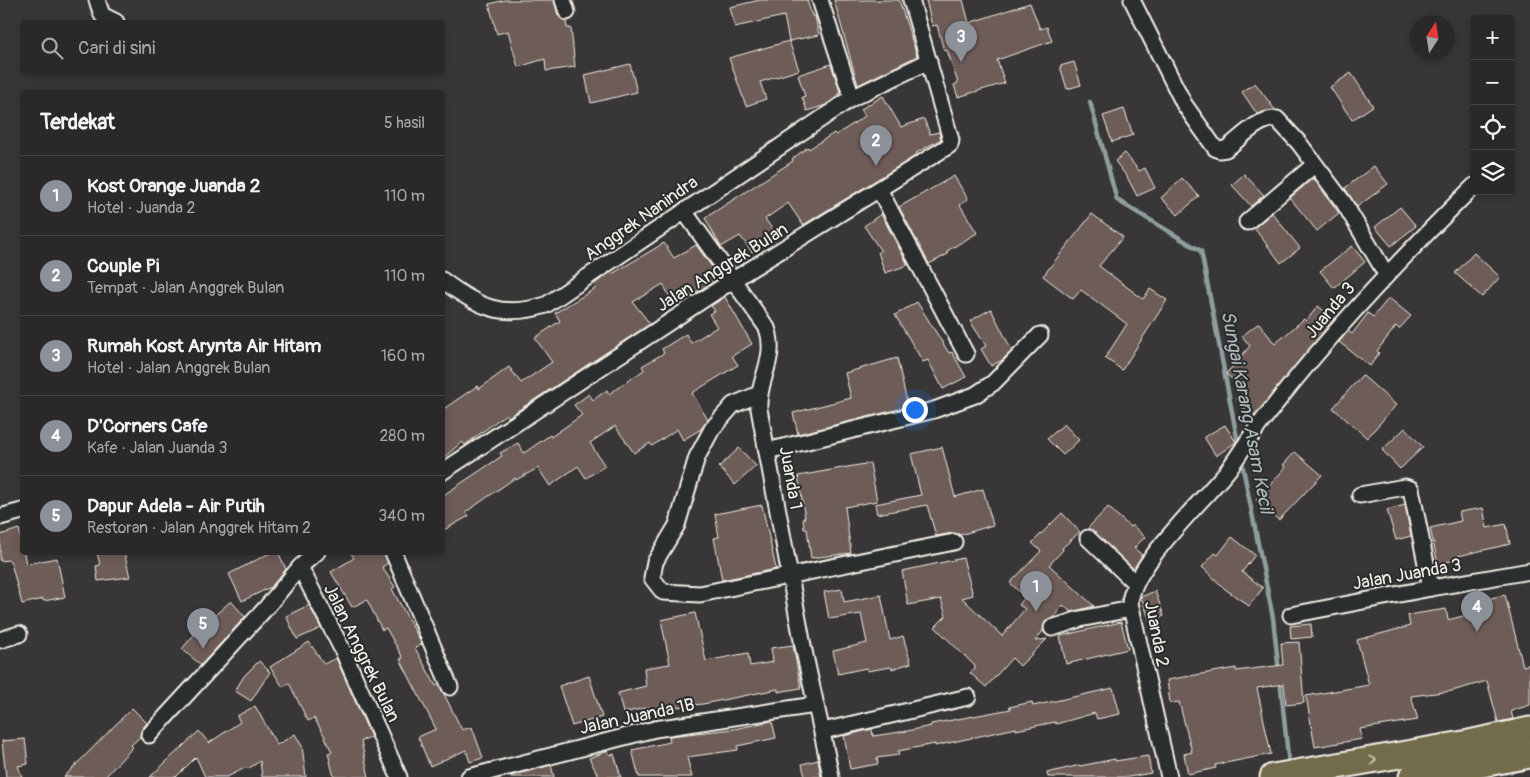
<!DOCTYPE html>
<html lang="id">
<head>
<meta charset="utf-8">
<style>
	body { margin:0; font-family:Pangolin,sans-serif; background:#363434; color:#f1f3f6 }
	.controls { position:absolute; right:15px; top:15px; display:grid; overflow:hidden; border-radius:5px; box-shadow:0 2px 8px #0003 }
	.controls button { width:45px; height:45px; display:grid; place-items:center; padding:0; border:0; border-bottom:1px solid #464445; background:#2a2828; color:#f1f3f6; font:25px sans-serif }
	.compass { position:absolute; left:1410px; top:15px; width:45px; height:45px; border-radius:50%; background:#2a2828; box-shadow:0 2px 8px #0003; rotate:12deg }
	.you { position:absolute; left:914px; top:409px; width:18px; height:18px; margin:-12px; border:4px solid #fff; border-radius:50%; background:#1a73e8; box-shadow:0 0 0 8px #1a73e833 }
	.badge { display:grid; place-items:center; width:32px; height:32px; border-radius:50%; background:#8c9099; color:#fff; font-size:16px; font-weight:700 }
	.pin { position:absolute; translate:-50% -41px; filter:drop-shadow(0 1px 2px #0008) }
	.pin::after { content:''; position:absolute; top:26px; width:18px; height:15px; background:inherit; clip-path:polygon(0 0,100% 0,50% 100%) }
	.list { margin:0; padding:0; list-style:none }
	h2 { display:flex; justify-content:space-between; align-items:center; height:65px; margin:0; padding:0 20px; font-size:21px }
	h2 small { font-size:16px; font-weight:400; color:#a5a6a8 }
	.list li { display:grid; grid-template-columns:32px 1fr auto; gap:15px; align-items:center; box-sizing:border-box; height:80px; padding:0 20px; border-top:1px solid #464445 }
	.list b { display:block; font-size:19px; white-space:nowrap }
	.list p { margin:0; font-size:16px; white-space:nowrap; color:#a5a6a8 }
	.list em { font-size:16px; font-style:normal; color:#a5a6a8 }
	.icon { flex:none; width:28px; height:28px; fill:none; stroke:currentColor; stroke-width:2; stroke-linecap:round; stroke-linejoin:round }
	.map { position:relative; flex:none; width:1530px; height:777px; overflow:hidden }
	.search { position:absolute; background:#2a2828; box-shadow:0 2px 8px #0003; left:20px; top:20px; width:425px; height:55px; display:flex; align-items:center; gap:12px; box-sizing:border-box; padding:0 18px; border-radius:5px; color:#a5a6a8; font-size:19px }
	.panel { position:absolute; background:#2a2828; box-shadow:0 2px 8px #0003; left:20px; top:90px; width:425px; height:465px; border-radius:5px }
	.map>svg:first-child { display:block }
</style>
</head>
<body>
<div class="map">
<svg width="1530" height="777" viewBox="0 0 1530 777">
	<rect width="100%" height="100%" fill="#383636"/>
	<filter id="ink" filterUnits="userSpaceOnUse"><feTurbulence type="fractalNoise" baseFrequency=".02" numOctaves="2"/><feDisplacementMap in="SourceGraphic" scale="10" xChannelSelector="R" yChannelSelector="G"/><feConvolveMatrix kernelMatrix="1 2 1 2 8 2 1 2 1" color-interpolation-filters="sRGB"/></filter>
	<g filter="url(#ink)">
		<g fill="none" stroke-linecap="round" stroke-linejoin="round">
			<!-- stream -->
			<g stroke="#8f9e9f" stroke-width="4.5">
				<polyline points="1090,102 1117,200 1201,251 1239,448"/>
				<polyline points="1241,458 1273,618 1279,672"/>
				<polyline points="1280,679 1289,766"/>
			</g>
		</g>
		<!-- building -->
		<g fill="#6e5b58" stroke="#f4f1e8">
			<polygon points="505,0 554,0 558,15 566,21 567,28 571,28 575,67 546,71 545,59 518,67 508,31 497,34 489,4"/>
			<polygon points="760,0 807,0 812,16 815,16 819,35 789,41 784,16 735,27 730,7"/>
			<polygon points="834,0 899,0 917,56 858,85"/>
			<polygon points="926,0 963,0 969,23 1030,3 1040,29 1047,27 1052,41 997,60 1005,83 958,97 954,85 958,83 947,50 944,51 937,25 932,26"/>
			<polygon points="789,41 799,70 760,82 766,99 746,106 729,58"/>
			<polygon points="1074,62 1081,85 1067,89 1060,66"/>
			<polygon points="630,64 637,92 591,103 585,75"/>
			<polygon points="831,64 840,92 839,95 826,105 807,111 802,97 805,96 798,75"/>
			<polygon points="1351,73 1373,106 1352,120 1330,87"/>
			<polygon points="1255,83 1275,110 1257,114 1242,92"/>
			<polygon points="883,96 901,127 924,119 930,134 939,132 941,139 916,153 917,155 803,225 788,203 765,219 776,234 752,252 740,236 721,247 705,218 793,161 792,159 808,147 809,149 834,133 836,135 865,116 861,109"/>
			<polygon points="1124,109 1133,135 1112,142 1103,116"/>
			<polygon points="1125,153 1139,171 1145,168 1155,188 1137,196 1127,177 1115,161"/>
			<polygon points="1374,166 1388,184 1357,207 1345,188"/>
			<polygon points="1244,174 1264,195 1251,206 1232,185"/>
			<polygon points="954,176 968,199 960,205 977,233 947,251 948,254 929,264 899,207"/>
			<polygon points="1182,178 1199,196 1178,215 1161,198"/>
			<polygon points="1313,178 1339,213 1317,231 1290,198"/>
			<polygon points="1400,207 1416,226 1391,246 1375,227"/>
			<polygon points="1272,213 1300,248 1281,263 1254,228"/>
			<polygon points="881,214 908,265 885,273 878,252 881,251 864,226"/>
			<polygon points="1092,214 1123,237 1099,266 1143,299 1150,289 1167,300 1122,370 1105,358 1127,324 1081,290 1073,299 1043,276"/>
			<polygon points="664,243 674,258 696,245 720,278 674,305 663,284 633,302 650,324 508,417 506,414 465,445 462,442 442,459 442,410 477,386 479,389 509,367 521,383 552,362 535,338 560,321 555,313 596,288 593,285 611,272 612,274"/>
			<polygon points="1352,246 1365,262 1334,288 1320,271"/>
			<polygon points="1474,253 1500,277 1482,297 1455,273"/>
			<polygon points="725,297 752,344 732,356 738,365 692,393 708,420 701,429 683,440 677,429 652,446 650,443 634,453 615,426 590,443 605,466 586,478 578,466 550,486 538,468 516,480 515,478 466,512 469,516 442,531 442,496 502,456 500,453 518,443 524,453 550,435 551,437 582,415 574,405 589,394 593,400 607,390 609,394 644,370 642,366 664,353 662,349 686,334 691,343 717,327 709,314 715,311 711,306"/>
			<polygon points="1389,298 1411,316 1399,329 1396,326 1377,351 1379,353 1370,366 1339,342 1348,331 1352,334 1368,313 1373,317"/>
			<polygon points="917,302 949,353 952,352 966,377 943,389 928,360 923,362 895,315"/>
			<polygon points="1318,306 1334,319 1252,419 1236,398 1246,391 1226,374 1250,346 1242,336 1259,323 1275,344 1304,319 1306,321"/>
			<polygon points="991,309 1012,351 1002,360 991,366 981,349 986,346 970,321"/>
			<polygon points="897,358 908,407 798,434 793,413 851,398 845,373"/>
			<polygon points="1362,375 1396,405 1367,438 1333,408"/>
			<polygon points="1064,424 1079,440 1063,455 1047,439"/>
			<polygon points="1225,425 1236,442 1216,456 1204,437"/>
			<polygon points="1405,428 1423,447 1400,469 1382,450"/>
			<polygon points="942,447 955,497 983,489 993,525 960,535 953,533 936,536 927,505 877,514 875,504 921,495 911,454"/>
			<polygon points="739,448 756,466 735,485 719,467"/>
			<polygon points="1295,452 1322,475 1279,520 1256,500 1286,467 1283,465"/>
			<polygon points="870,463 877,501 845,507 851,553 811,558 807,529 804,529 803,518 805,518 798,476"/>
			<polygon points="762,505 776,569 722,580 714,538 719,537 715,514"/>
			<polygon points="1405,505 1411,536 1396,540 1387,510"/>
			<polygon points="1108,507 1130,527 1132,525 1145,537 1134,548 1142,555 1134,569 1088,528"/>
			<polygon points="1483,508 1487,528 1506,524 1510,544 1458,556 1459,559 1438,564 1430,528 1461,521 1459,512"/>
			<polygon points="1062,513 1080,532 1062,548 1063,550 1049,565 1094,606 1071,612 1063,605 1054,617 1045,622 1043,631 1035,641 1047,639 1020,666 1012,658 986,687 970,673 976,667 935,627 946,616 941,599 908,605 902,571 963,558 973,595 962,598 1002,636 1025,609 1019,605 1025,597 1010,583 1041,551 1032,543"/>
			<polygon points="19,529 26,564 57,558 65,597 44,601 43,599 22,604 11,563 9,560 0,561 0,535"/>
			<polygon points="1232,537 1255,555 1242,572 1263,588 1249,606 1225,589 1202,567 1215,553 1218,555"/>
			<polygon points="97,552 124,552 130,577 98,581 96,566 100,565"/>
			<polygon points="272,552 278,552 286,569 271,587 242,601 229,574"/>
			<polygon points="350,552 383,552 388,563 382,567 395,587 392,589 422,644 415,648 436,686 439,684 462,730 472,727 483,758 470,762 466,750 430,766 418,737 436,729 400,659 403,658 386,628 382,630 367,600 352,607 331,572 354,558"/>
			<polygon points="842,589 844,602 881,595 890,640 903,636 911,663 892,669 891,667 867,671 866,668 838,674 833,651 867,643 861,614 829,619 824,592"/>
			<polygon points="1155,591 1164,616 1150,621 1141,597"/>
			<polygon points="1505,595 1523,666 1530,664 1530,705 1511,711 1513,719 1498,722 1487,681 1452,691 1411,696 1418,720 1360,729 1362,739 1315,747 1306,696 1369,685 1357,640 1410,626 1408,615 1446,609 1448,620 1489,609 1486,599"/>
			<polygon points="231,601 245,617 201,665 182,649 197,631"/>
			<polygon points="309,605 321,628 297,639 286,616"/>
			<polygon points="695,613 706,661 748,653 750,666 773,662 771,648 793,645 801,688 778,692 778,689 703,704 649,710 649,707 623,713 618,693 646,686 644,668 670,664 661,620"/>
			<polygon points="1121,622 1128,649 1066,664 1060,636"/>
			<polygon points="1311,624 1312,637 1291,639 1290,626"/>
			<polygon points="309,642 324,664 336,658 371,737 361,741 369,777 334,777 328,753 332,752 324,735 314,718 308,721 289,683 283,687 270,667"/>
			<polygon points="1299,642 1304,703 1286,705 1284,684 1257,688 1271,754 1215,765 1216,768 1188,774 1184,754 1192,752 1179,702 1170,703 1167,680 1236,668 1236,671 1283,665 1281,643"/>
			<polygon points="259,661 270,672 251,701 235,691 244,676"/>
			<polygon points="589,676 602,717 572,726 559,686"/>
			<polygon points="1113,688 1120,714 1097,719 1095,713 1056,724 1055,722 1016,730 1016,728 935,746 935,744 898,751 899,755 877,758 878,764 850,769 844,736 872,729 873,736 907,731 931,726 931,724 1011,709 1009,707 1032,702 1033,706"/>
			<polygon points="255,706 277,745 295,734 302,746 306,777 262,777 260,761 248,769 247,767 227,777 205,777 196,757 176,777 150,777 199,731 209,743 240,722 237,716"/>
			<polygon points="132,708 147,723 142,729 140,737 131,745 133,747 105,777 64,777"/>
			<polygon points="772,721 776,738 737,746 738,750 687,757 692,777 639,777 632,750 670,742 669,736 734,729"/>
			<polygon points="25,739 28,764 18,766 22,777 6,777 2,741"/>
			<polygon points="608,751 610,755 614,754 621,777 599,777 589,758"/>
			<polygon points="1148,756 1151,773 1129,777 1048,777 1047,773 1080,765 1080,766 1115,759 1115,761"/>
			<polygon points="818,760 821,777 805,777 802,764"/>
			<polygon points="551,765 554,777 511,777 511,776"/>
		</g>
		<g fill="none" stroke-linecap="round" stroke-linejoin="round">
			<defs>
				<g id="minor">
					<polyline points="97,0 102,15 116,22"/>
					<polyline points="563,0 567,12"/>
					<polyline points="820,0 852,98"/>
					<path d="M1132,0l52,104 31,44 4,2 7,-1c14,-10 33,-32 51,-30l22,24 45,60 42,71"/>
					<polyline points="880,191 966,354"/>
					<path d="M684,211l83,117c11,30 -10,52 -8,81 15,79 29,158 44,237 9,44 20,87 28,131"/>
					<polyline points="1247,222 1314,165"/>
					<path d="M442,280c36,27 60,39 104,25l306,-207 77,-37"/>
					<polyline points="759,394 733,405 712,429 697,457 677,525 655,562 652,578 663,592 700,594 954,542"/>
					<polyline points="767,451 934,410 975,395 993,383 1040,335"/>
					<polyline points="442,472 733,280 950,145 951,140 911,0"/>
					<polyline points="1360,495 1405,487 1411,489 1431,588"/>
					<polyline points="0,517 22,511"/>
					<polyline points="1088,538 1135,583"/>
					<polyline points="317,552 300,567 342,649 399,777"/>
					<polyline points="393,552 450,687"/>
					<polyline points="1291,615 1431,588 1530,571"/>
					<polyline points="1052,628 1080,619 1131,609"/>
					<polyline points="0,640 19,634"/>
					<polyline points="823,731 968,697"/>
					<polyline points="149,735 265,609 300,567"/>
					<polyline points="469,777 655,729 815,705"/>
					<path d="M1169,777l-39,-174c3,-38 73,-102 98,-133 12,-16 22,-34 35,-50 64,-84 136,-160 211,-234"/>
				</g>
				<g id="trunk">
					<polyline points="1273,777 1469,743 1530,730"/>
					<polyline points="1412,777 1530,755"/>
				</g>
			</defs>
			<!-- minor casing -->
			<use href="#minor" stroke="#f4f1e8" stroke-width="19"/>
			<!-- trunk casing -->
			<use href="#trunk" stroke="#f4f1e8" stroke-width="29"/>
			<!-- minor -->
			<use href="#minor" stroke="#2a2d2e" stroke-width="15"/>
			<!-- trunk -->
			<use href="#trunk" stroke="#726c4b" stroke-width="25"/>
		</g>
		<!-- one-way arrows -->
		<defs><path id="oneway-chevron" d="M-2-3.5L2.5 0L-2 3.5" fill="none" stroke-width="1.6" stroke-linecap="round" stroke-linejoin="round" transform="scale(1.25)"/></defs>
		<use stroke="#c0bca9" href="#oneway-chevron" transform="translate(1373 760) rotate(-10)"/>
	</g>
	<g text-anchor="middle" stroke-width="4" stroke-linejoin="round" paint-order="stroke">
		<!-- street labels -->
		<g font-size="18" fill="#f4f1e8" stroke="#2a2d2e">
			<text transform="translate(641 218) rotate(-35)" y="6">Anggrek Nanindra</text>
			<text transform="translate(722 267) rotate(-32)" y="6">Jalan Anggrek Bulan</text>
			<text transform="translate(1330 310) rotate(-50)" y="6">Juanda 3</text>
			<text transform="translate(791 478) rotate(80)" y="6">Juanda 1</text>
			<text transform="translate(1407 574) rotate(-10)" y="6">Jalan Juanda 3</text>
			<text transform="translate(1157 634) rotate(79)" y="6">Juanda 2</text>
			<text transform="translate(362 653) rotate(64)" y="6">Jalan Anggrek Bulan</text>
			<text transform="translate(637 716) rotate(-12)" y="6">Jalan Juanda 1B</text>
		</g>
		<!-- water labels -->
		<g font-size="19" font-style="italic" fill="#b0bab8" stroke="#2a2d2e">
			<text transform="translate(1248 412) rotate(79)" y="7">Sungai Karang Asam Kecil</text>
		</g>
	</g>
</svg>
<div class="controls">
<button>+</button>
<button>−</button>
<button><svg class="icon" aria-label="locate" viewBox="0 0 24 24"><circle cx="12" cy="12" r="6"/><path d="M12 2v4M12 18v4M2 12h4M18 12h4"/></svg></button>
<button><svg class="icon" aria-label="layers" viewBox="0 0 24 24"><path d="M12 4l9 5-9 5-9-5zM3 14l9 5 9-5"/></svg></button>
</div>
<svg class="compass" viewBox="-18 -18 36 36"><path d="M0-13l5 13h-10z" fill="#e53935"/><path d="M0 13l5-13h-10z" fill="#a5a6a8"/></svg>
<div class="you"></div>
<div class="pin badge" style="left:1036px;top:612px">1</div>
<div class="pin badge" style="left:876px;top:166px">2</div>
<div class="pin badge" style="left:961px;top:62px">3</div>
<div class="pin badge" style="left:1477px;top:632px">4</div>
<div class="pin badge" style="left:203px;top:649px">5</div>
<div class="search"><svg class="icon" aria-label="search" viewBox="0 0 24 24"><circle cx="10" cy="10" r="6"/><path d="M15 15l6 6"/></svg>Cari di sini</div>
<section class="panel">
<h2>Terdekat<small>5 hasil</small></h2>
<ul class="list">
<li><span class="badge">1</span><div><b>Kost Orange Juanda 2</b><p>Hotel · Juanda 2</p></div><em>110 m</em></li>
<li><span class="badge">2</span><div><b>Couple Pi</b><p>Tempat · Jalan Anggrek Bulan</p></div><em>110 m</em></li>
<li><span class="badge">3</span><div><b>Rumah Kost Arynta Air Hitam</b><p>Hotel · Jalan Anggrek Bulan</p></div><em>160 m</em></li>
<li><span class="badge">4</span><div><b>D'Corners Cafe</b><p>Kafe · Jalan Juanda 3</p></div><em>280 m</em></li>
<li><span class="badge">5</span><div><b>Dapur Adela - Air Putih</b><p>Restoran · Jalan Anggrek Hitam 2</p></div><em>340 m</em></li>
</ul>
</section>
</div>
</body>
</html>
